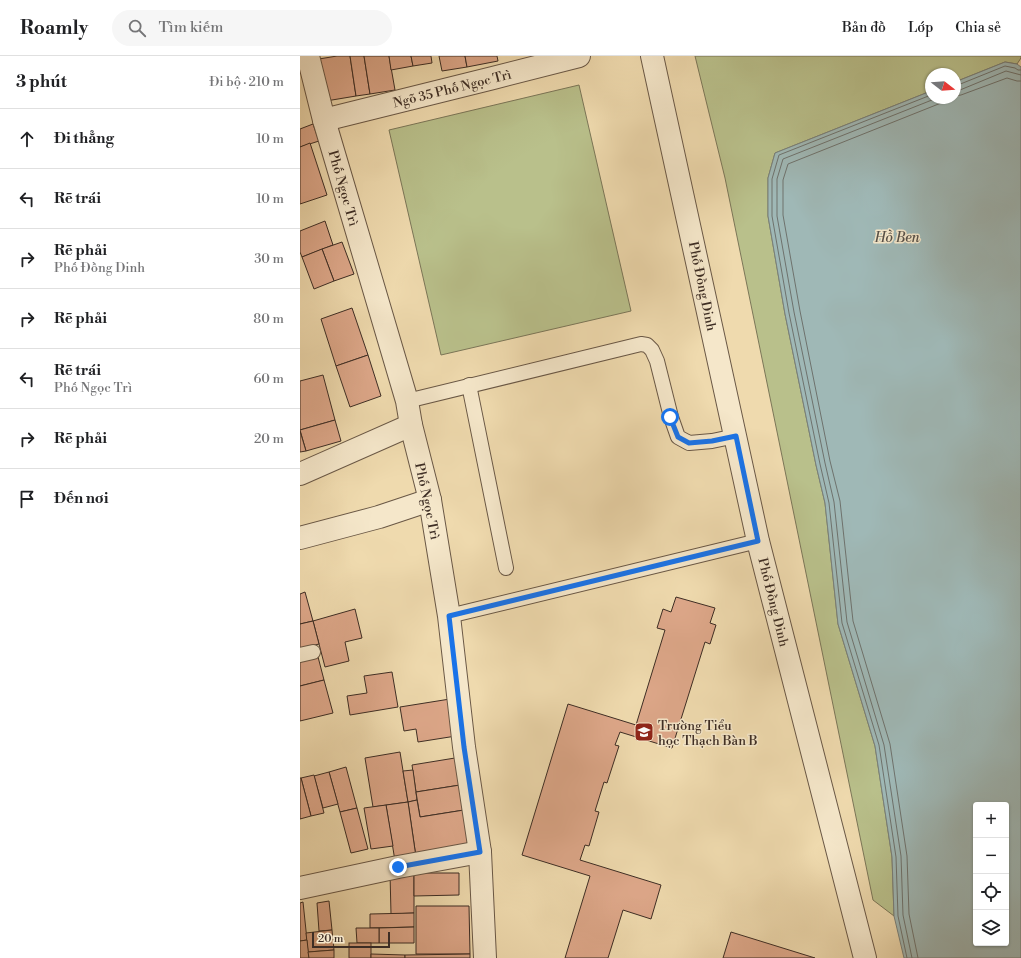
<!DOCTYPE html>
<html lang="vi">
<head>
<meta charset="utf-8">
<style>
	body { margin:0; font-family:"Libre Bodoni",serif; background:#f6f6f6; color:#202124 }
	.controls { position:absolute; right:12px; bottom:12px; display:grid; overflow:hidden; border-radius:4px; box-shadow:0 1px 3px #0004 }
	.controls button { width:36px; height:36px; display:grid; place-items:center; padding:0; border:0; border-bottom:1px solid #e0e0e0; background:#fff; color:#202124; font:20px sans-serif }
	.compass { position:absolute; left:625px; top:12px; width:36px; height:36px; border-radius:50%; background:#fff; box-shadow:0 1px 3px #0004; rotate:107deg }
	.scale { position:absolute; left:12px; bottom:10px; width:78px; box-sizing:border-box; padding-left:4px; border:2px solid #3d2d24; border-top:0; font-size:11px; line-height:14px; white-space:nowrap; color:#3d2d24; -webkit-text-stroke:3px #f5e7ca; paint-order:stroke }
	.stop { position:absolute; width:12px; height:12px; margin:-9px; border:3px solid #1a73e8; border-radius:50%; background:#fff }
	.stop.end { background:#1a73e8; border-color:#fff; box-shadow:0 1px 4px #0008 }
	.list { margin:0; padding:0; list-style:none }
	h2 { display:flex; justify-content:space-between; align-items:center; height:52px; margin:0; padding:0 16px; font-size:17px }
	h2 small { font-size:13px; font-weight:400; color:#757577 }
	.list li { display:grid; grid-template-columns:26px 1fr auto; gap:12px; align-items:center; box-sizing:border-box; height:60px; padding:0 16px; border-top:1px solid #e0e0e0 }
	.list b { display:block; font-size:15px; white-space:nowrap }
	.list p { margin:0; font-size:13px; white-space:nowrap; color:#757577 }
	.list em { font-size:13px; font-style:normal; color:#757577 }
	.icon { flex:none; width:22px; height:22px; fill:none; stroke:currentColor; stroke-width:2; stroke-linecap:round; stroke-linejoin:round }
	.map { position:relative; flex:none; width:721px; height:902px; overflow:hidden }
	header { display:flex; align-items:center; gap:24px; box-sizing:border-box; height:56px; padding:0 20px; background:#fff; border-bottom:1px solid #e0e0e0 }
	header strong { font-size:19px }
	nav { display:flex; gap:22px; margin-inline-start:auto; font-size:14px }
	.search { width:280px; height:36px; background:#f6f6f6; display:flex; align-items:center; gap:10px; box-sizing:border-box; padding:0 14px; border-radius:22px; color:#757577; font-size:15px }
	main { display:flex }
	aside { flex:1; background:#fff }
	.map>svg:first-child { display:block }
</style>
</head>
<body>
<header>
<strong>Roamly</strong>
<div class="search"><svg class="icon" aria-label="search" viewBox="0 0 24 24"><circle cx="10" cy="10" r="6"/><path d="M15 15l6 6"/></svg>Tìm kiếm</div>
<nav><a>Bản đồ</a><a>Lớp</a><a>Chia sẻ</a></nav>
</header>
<main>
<aside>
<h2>3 phút<small>Đi bộ · 210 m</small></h2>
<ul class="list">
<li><svg class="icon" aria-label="ahead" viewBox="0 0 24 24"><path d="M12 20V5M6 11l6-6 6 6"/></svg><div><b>Đi thẳng</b></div><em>10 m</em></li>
<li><svg class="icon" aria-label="left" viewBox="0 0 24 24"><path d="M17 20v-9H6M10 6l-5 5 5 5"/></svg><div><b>Rẽ trái</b></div><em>10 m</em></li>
<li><svg class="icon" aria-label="right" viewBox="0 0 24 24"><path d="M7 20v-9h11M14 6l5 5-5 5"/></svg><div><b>Rẽ phải</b><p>Phố Đồng Dinh</p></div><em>30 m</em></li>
<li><svg class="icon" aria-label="right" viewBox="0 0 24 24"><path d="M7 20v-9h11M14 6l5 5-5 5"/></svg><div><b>Rẽ phải</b></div><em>80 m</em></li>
<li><svg class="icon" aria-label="left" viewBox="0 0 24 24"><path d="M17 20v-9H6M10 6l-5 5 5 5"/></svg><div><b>Rẽ trái</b><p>Phố Ngọc Trì</p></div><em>60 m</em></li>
<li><svg class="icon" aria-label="right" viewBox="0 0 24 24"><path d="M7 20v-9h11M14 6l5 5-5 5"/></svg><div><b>Rẽ phải</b></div><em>20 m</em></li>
<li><svg class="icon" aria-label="arrive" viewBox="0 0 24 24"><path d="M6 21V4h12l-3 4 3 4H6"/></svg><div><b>Đến nơi</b></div></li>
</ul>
</aside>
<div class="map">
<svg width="721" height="902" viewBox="0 0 721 902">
	<rect width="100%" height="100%" fill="#efdaae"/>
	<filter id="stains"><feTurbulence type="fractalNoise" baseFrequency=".005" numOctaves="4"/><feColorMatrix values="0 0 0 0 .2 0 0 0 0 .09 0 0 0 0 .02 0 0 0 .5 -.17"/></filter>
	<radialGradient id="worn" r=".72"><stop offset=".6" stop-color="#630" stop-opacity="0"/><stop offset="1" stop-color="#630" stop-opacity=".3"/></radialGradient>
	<!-- green -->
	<g fill="#b9c08b" stroke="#7b7658">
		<polygon points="395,0 721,0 721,2 717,8 705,6 655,26 655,18 631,18 631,35 475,97 468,122 468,160 485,258 516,409 525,447 538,568 575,690 592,801 594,860 573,844 425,122"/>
		<polygon points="279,29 331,255 141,299 89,74"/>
	</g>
	<!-- water -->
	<path fill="#9fb8b6" stroke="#78807c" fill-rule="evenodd" d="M705,6l12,2 4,3v891h-117l-10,-42 -2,-59 -17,-111 -37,-122 -13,-121 -9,-38 -31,-151 -17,-98v-38l7,-25 156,-62v7h24v-16zM676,749h30v138h-30z"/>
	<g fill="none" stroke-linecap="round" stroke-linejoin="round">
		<!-- shore -->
		<g stroke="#6e726d" stroke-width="1">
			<polyline points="655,29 658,29 705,10 715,12 718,14 721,14"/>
			<polyline points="655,34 660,34 706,15 721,19"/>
			<polyline points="655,40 661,39 707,22 717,25 721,25"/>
			<polyline points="607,902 598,860 596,801 579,689 542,567 529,447 520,408 489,257 472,160 472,123 479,99 631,39"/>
			<polyline points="612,902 603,859 601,800 584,689 547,566 534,446 525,407 494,256 477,160 477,123 483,103 637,42"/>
			<polyline points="618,902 609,858 607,800 590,688 553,565 540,445 530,405 500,255 483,159 483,124 488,108 636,49 641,47 644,42"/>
		</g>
	</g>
	<!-- building -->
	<g fill="#dda789" stroke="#3d2d24">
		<polygon points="37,0 50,0 56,40 26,45 19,3"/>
		<polygon points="50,0 64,0 70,38 56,40"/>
		<polygon points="64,0 89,0 95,34 70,38"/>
		<polygon points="89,0 111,0 113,10 91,14"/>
		<polygon points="111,0 131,0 132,7 113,10"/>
		<polygon points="139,0 165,0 167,11 142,15"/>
		<polygon points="165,0 197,0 198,5 167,11"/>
		<polygon points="13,68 19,85 0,91 0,73"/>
		<polygon points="10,87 27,139 0,148 0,91"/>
		<polygon points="25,165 33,189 2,201 0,196 0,175"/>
		<polygon points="42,186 54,218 34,225 22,193"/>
		<polygon points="22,193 34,225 14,233 2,201"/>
		<polygon points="52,252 68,299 36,310 21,263"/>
		<polygon points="68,299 81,340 50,351 36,310"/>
		<polygon points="23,319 35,364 0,374 0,325"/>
		<polygon points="35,364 41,385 6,395 0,374"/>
		<polygon points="0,375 6,395 0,396"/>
		<polygon points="5,536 13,565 0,568 0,538"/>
		<polygon points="376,541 415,552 410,567 416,569 410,588 405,586 372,692 320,676 315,689 319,690 307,727 304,726 295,755 299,756 289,790 285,789 280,804 361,829 351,863 323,854 308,902 265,902 290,820 222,799 268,648 336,669 365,574 357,572 363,553 371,556"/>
		<polygon points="55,553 62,582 45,586 49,605 25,611 13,565"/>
		<polygon points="13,565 19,588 0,593 0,568"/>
		<polygon points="17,597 24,624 0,630 0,601"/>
		<polygon points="92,616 98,651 50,659 47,640 67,637 64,620"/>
		<polygon points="24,624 33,657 0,665 0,630"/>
		<polygon points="150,643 156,680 118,686 116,673 104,675 100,651"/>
		<polygon points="100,696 108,746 73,751 65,702"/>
		<polygon points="155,702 160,729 116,736 112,709"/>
		<polygon points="46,711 57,752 40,756 29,716"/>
		<polygon points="113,714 117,744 108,746 103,715"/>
		<polygon points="29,716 38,748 23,752 14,720"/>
		<polygon points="14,719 24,757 11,760 1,722"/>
		<polygon points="0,722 1,722 11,760 0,763"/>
		<polygon points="160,729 164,754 120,761 116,736"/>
		<polygon points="117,744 120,761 164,754 169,793 116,801 108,746"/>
		<polygon points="108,746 116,801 95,805 86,749"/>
		<polygon points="86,749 93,790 71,793 64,752"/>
		<polygon points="57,752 68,793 51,797 40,756"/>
		<polygon points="90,817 114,817 114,857 91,858"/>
		<polygon points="114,817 159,817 159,839 114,840"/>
		<polygon points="29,845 32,874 19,875 17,847"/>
		<polygon points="3,846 7,884 0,885 0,847"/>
		<polygon points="116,850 169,850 170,898 116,898"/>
		<polygon points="114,857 114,871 70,872 70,858"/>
		<polygon points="114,871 114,887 79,887 79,872"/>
		<polygon points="56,872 79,872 79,887 57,887"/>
		<polygon points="32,874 34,894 8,896 6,877"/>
		<polygon points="431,876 515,902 423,902"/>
		<polygon points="7,884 9,902 0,902 0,885"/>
		<rect x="49" y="887" width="22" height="15"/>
		<polygon points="34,894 34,902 9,902 8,896"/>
		<polygon points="71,898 105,899 105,902 71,902"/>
		<polygon points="170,898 170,902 105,902 105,899"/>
	</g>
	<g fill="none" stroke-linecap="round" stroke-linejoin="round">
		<defs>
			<g id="service">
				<polyline points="169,329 206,512"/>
				<polyline points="107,345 341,288 347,289 352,294 357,305 371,361 378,381 389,387 412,385 436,380"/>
				<polyline points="149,560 458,485"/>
				<polyline points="0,599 13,596"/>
			</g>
			<g id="minor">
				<polyline points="24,64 193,22 279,0"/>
				<polyline points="0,418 111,369"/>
				<polyline points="0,482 79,461 130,444"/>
				<polyline points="0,832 98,811 180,796"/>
			</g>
			<g id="tertiary">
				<polyline points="8,0 24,64 107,345 111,369 130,444 149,560 164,691 180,796 185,902"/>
				<polyline points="352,0 458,485 565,902"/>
			</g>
		</defs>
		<!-- service casing -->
		<use href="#service" stroke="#6a5846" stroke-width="16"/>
		<!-- minor casing -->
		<use href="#minor" stroke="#6a5846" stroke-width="24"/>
		<!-- tertiary casing -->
		<use href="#tertiary" stroke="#6a5846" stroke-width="24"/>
		<!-- service -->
		<use href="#service" stroke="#f5e7ca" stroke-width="14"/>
		<!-- minor -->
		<use href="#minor" stroke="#f5e7ca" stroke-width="22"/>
		<!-- tertiary -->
		<use href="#tertiary" stroke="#f5e7ca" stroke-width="22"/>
	</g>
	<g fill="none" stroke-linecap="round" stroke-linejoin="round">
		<!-- route -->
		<polyline stroke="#1a73e8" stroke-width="5" points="98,811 180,796 164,691 149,560 458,485 436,380 412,385 389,387 378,381 370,361"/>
	</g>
	<!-- icons -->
	<defs>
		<symbol id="school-square" viewBox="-11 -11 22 22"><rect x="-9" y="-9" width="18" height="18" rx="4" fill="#8f2418" stroke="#f5e7ca"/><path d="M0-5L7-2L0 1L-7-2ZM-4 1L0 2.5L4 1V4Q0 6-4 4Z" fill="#fff"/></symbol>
	</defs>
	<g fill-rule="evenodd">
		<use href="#school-square" x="333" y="665" width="22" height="22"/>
	</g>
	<g text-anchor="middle" stroke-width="3" stroke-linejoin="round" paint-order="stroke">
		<!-- street labels -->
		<g font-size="13" fill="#3d2d24" stroke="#f5e7ca">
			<text transform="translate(152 32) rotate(-14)" y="5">Ngõ 35 Phố Ngọc Trì</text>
			<text transform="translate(44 132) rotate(74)" y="5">Phố Ngọc Trì</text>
			<text transform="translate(403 230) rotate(78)" y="5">Phố Đồng Dinh</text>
			<text transform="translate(128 445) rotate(78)" y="5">Phố Ngọc Trì</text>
			<text transform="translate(474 546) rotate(76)" y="5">Phố Đồng Dinh</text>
		</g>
		<!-- poi labels -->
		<g font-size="13" fill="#3d2d24" stroke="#f5e7ca" text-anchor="start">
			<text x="358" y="674">Trường Tiểu<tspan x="358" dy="15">học Thạch Bàn B</tspan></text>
		</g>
		<!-- water labels -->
		<g font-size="14" font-style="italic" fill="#565048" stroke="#f5e7ca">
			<text x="597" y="186">Hồ Ben</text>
		</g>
	</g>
	<rect width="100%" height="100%" filter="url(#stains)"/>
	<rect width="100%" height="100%" fill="url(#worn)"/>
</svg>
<div class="controls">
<button>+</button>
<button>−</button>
<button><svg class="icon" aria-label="locate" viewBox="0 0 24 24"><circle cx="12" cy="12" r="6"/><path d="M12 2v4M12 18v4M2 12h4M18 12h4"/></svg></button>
<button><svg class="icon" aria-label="layers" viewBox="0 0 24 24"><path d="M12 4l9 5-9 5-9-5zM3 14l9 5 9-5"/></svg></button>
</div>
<svg class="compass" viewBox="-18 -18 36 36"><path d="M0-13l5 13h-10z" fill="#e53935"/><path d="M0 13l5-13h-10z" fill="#757577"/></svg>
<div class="scale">20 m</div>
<div class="stop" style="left:370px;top:361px"></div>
<div class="stop end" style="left:98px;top:811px"></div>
</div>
</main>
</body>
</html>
